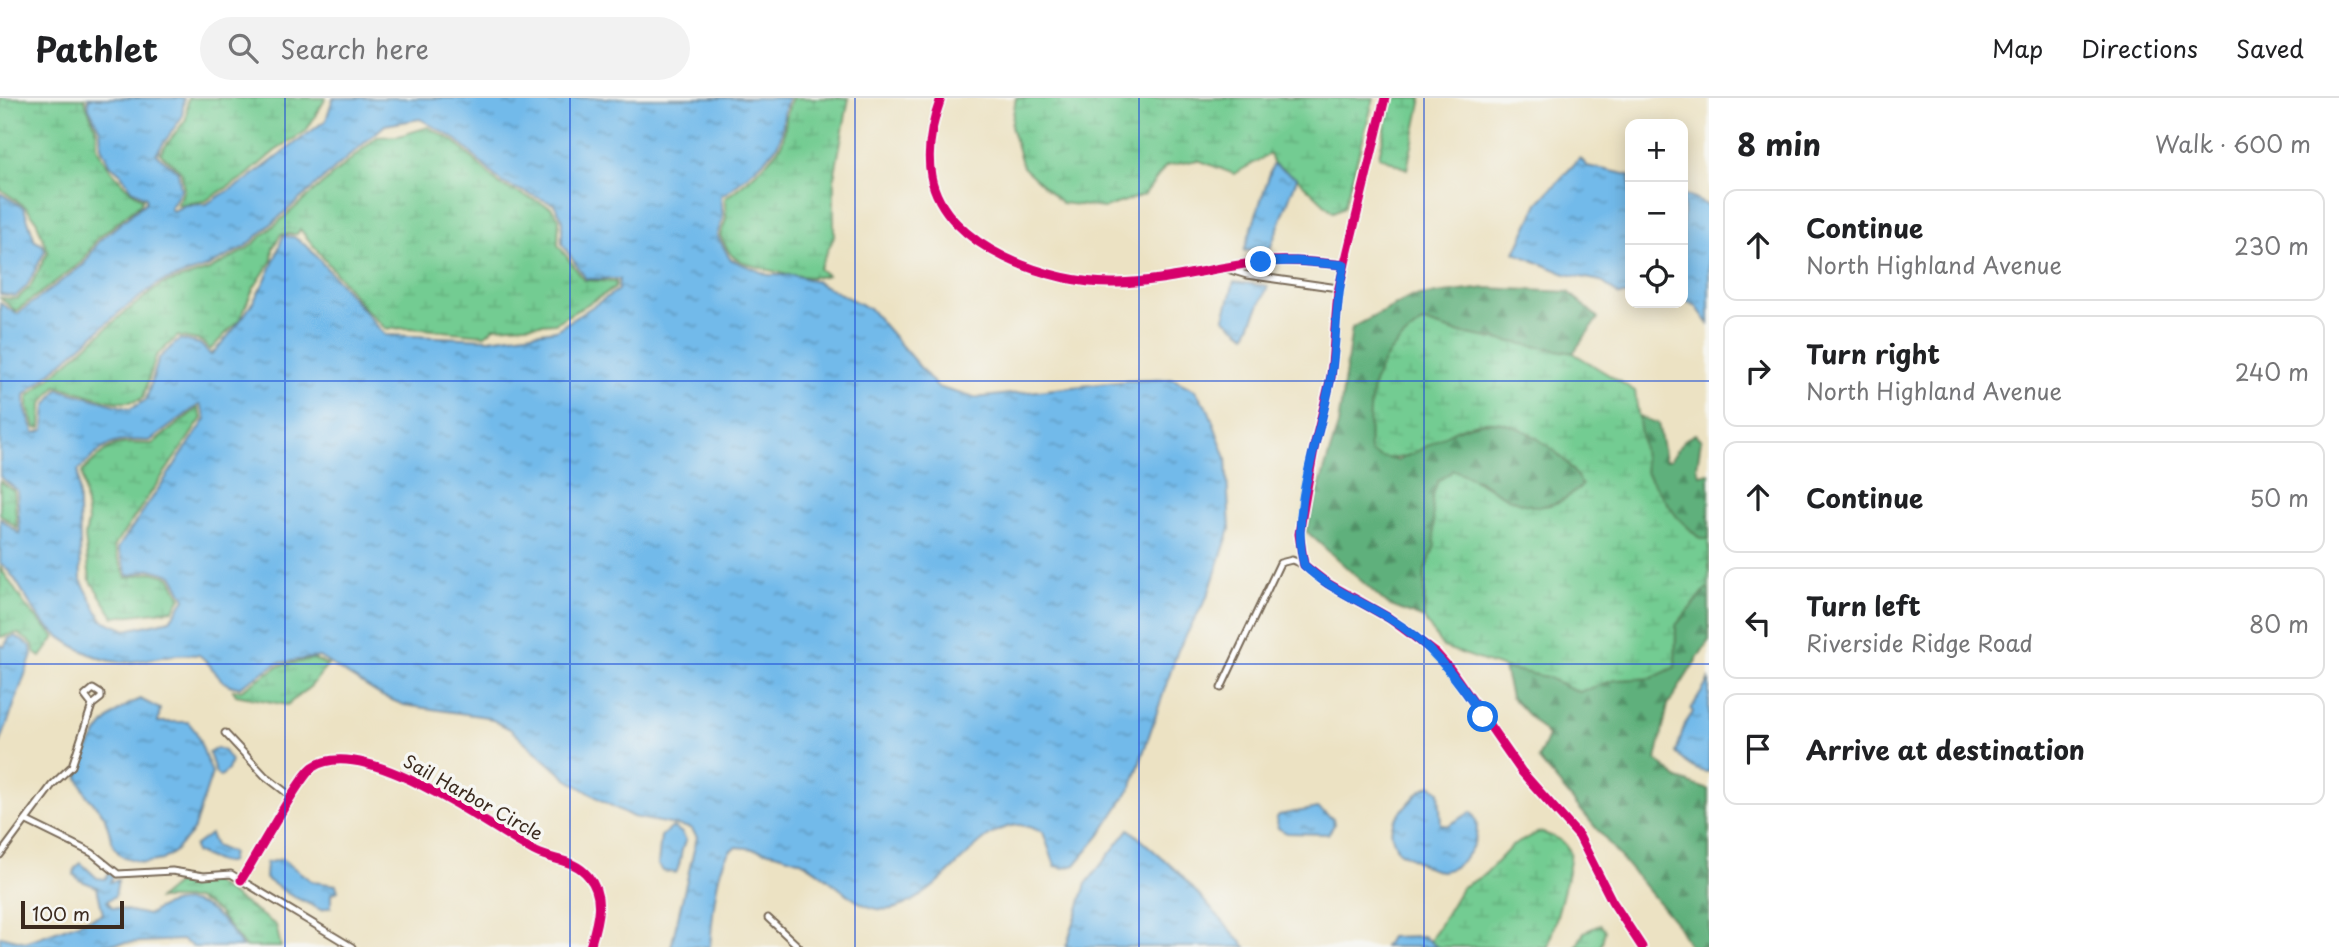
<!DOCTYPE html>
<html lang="en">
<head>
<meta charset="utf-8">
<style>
	body { margin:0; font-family:"Playpen Sans",sans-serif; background:#f2f2f2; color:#202124 }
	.controls { position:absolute; right:21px; top:21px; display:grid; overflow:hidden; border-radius:14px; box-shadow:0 4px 18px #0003 }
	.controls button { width:63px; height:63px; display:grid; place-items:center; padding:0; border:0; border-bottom:2px solid #e0e0e0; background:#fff; color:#202124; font:35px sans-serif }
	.scale { position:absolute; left:21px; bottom:18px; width:103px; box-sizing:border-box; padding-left:7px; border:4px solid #3b2a1e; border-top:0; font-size:19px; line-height:24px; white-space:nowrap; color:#3b2a1e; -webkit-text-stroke:5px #f6f6f2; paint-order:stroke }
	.stop { position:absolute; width:21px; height:21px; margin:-16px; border:5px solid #1a73e8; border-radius:50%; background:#fff }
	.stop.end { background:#1a73e8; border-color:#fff; box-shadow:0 2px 7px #0008 }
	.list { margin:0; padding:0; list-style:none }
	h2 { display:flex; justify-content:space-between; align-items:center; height:91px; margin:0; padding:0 28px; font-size:30px }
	h2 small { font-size:23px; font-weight:400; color:#757577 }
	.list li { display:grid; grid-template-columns:46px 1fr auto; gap:21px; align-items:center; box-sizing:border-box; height:112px; margin:0 14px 14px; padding:0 14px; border:2px solid #e0e0e0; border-radius:14px }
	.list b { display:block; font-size:26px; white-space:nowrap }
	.list p { margin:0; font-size:23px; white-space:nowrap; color:#757577 }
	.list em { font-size:23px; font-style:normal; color:#757577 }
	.icon { flex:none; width:38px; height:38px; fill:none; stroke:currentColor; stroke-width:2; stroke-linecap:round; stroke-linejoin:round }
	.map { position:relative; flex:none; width:1709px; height:849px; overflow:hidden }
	header { display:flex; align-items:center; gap:42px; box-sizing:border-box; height:98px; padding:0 35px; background:#fff; border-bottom:2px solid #e0e0e0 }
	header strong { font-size:33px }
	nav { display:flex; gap:38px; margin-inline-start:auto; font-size:24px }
	.search { width:490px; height:63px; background:#f2f2f2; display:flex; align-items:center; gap:18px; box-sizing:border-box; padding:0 24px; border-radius:38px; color:#757577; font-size:26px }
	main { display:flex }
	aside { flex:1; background:#fff }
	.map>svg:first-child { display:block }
</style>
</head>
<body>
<header>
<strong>Pathlet</strong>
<div class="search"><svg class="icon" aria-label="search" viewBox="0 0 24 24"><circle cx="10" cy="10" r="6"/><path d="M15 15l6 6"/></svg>Search here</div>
<nav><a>Map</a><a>Directions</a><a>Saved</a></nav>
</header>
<main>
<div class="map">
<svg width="1709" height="849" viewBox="0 0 1709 849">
	<defs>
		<pattern id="forest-firs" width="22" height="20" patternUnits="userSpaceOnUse" patternTransform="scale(1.75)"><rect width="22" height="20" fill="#5eb07c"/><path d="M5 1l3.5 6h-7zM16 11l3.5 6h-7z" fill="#4f8f65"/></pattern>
		<pattern id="wetland-marsh" width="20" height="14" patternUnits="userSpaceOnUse" patternTransform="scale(1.75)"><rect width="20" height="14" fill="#73cc92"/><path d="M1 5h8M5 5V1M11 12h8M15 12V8" fill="none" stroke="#64af7d"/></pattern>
		<pattern id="water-ripples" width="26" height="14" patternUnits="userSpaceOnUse" patternTransform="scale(1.75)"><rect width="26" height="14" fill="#72baea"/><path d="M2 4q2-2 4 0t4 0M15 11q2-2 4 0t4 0" fill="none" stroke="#5f97bd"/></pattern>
	</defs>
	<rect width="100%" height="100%" fill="#f6f6f2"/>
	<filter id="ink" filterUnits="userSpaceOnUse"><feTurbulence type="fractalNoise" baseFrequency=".0143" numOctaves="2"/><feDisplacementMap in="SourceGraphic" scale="14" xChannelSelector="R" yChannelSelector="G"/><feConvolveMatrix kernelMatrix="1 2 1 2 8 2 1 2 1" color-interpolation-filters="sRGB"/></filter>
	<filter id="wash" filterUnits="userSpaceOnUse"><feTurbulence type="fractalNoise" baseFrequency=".00686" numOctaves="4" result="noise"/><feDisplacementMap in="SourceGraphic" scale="28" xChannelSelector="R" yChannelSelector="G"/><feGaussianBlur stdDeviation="1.57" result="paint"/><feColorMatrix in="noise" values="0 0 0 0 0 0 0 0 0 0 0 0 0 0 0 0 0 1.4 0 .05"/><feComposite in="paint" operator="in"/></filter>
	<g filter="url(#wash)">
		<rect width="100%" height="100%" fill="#ece2c3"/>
		<!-- forest -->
		<g fill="url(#forest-firs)" stroke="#4c6d4d" stroke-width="2">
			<path d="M1486,190l83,4 29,26 -25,35 -118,-21 -31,-10c-54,36 -56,69 -54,130l28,9c49,-26 87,-59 140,-23 22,16 30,24 45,47 -41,38 -66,19 -107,-6l-44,19 4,49 -11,23 -1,49 -36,-14 -82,-74 32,-106 14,-97 59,-31z"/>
			<polygon points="1638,319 1658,325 1665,362 1670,362 1684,342 1695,336 1701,342 1697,369 1700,377 1709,375 1709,441 1700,441 1677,419 1646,375"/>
			<polygon points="1706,491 1709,492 1709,542 1668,607 1656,662 1678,681 1709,692 1709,849 1690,849 1675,824 1538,661 1548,638 1511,599 1504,570 1547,579 1579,594 1615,582 1652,580 1675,569 1676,527"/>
		</g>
		<!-- wetland -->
		<g fill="url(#wetland-marsh)" stroke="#577b58" stroke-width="2">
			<path d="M0,0h85c1,12 8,20 11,31 2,6 0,11 1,17 3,14 32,48 46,52l-3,6 -43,35 -15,23 -66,49 -16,-13 17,1 13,-12 18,-35 -12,-32 -10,-13 -26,-18z"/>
			<polygon points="188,0 326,0 306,33 275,53 246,78 205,103 177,107 184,92 181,73 160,55 186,21"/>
			<path d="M792,0h57l-15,80v59l-15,32 8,6c-17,7 -74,-7 -92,-17 -7,-4 -11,-16 -15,-23l6,-16 -1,-21c13,-9 54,-43 58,-58 3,-15 2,-28 9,-42z"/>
			<polygon points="1016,0 1374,0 1344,109 1333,114 1297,80 1273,65 1270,56 1234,76 1198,62 1166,68 1144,97 1104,110 1062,105 1023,69 1011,28"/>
			<polygon points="1392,0 1422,0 1407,71 1379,58"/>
			<path d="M428,29l27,15 45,43 51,22 8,11 -1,27 26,35 32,2 -1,6 -60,35 -60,4 -10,8 -75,-7 -24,1 -22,-21 -64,-79 -3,5h-16l-8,14 -1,12 -19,29 -13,30 -30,31 -9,-9 -23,-5 -22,20 -13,42c-24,13 -61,-8 -87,-12l-14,18 -1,24h-5l-8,-20v-11l96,-84 37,-28 48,-15 38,-21 130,-112 22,-1z"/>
			<path d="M1424,224l31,10 118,21 62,38 11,82 31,44 23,22h9v51l-3,-1 -30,36 -1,42 -23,11 -37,2 -36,12 -32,-15 -43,-9 -61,-21 -19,-28 1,-49 10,-24 -3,-48 6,-17 16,-11c47,19 82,62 128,15 -13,-23 -22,-31 -44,-46 -81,-56 -115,45 -168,13 -2,-61 0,-94 54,-130z"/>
			<path d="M198,310l4,10 -88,129 12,31 26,-6 18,5 11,21 -8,12 -59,7 -24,-37 -5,-43 3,-16 -6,-49c28,-28 29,-30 70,-28z"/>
			<polygon points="0,383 14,393 17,430 0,416"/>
			<polygon points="0,469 27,510 55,539 41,559 35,555 33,546 17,535 0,539"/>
			<polygon points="313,561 328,567 311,588 287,607 236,597 233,592 241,592 279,568"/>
			<path d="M1539,734c11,3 27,8 31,20 4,9 -18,80 -22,95h-111l-7,-6 32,-54 21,-11 29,-30z"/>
			<polygon points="181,782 210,782 276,827 281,849 245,849 218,814 206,806 196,801 158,801"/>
			<polygon points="1600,827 1605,832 1601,849 1576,849 1584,834"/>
		</g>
		<!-- water -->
		<g fill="url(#water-ripples)" stroke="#567284" stroke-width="2" fill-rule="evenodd">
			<path d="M88,0h96l-2,19 -26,37 22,17 3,19 -11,19 3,2 12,-6 21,-1 42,-25 78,-59 7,-22h456c-8,14 -4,30 -10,44 -6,13 -45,46 -58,54l2,22 -6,17 13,24 38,16h25l22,6 55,28 67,78 38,11 151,-17 47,-2 22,11 14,21 17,47 4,71 -22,66 -30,55 -46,136 -32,49 -25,30 -11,3 -9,-2 -12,-34c-7,-2 -19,-8 -26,-7 -42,3 -71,68 -121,83 -38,11 -66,-36 -98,-48 -18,-6 -43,-12 -62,-13 -21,7 -24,80 -26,100h-39l26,-110 -6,-9 -58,-11 -29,-15 -37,-23 -57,-50 -23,-12 -83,-12 -22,-9 -63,-39 -41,6 -39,24c-22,-1 -24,-22 -40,-32 -25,-3 -49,6 -74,7 -25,2 -64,-21 -81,-39 -17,-18 -25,-45 -44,-60v-45l20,16 -3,-44 -17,-13v-174l17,11 67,-50 15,-23 47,-39v-5l-14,-7 -11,-16 -12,-10 -8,-17 -1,-17 -11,-22zM420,21l37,21 45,43 52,21 8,14v26l24,35h33l-1,11 -62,40 -67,9 -104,-4 -76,-87 -15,-11 -11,-1c-15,47 -38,84 -72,119l-11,-11 -20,-5 -21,19 -13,42 -16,9 -72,-20 -12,17 -2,24 -9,3 -10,-25v-13l96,-84 38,-28 48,-16 38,-20 140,-122zM200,306l6,15 -88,129 10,28 23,-7 21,6 13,24 -15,21 -44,10 -24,-10 -21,-40 -3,-109c27,-27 33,-33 72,-30z"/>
			<polygon points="1580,60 1587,68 1630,77 1630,197 1619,197 1601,183 1566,176 1515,155 1538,105"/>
			<polygon points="1273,66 1297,80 1270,151 1244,153"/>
			<polygon points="0,95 24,110 35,143 43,147 45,153 27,188 16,198 0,196"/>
			<polygon points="1683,96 1709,108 1709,226 1695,207 1683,202"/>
			<polygon points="1234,184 1268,188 1246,237 1224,220"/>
			<polygon points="15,538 31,548 32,557 0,646 0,547 4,549 9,540"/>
			<path d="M1709,582v92c-15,0 -23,-10 -33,-19l9,-29 8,-12 -2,-3z"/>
			<path d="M140,601l20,10 -2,13h30l8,10 16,41 -19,58 -19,21 -12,8 -19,3 -22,-7 -7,-9 -10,-32 -17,-19 -9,-18c9,-36 27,-65 62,-79z"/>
			<polygon points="217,650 224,653 231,663 228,672 220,679 216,676 209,655"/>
			<path d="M1431,687l8,6 2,33 6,2 24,-14c17,19 -6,58 -30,59 -15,0 -27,-15 -41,-18 -16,-23 -8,-33 9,-50 8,-8 10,-14 22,-18z"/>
			<polygon points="1318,710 1333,721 1334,727 1328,736 1287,735 1278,730 1276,721 1279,717"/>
			<path d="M673,729l9,6 4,7c-7,11 -4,23 -10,33l-13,-2 -5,-6 3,-29z"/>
			<polygon points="1129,731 1178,774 1246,849 1066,849 1086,786"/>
			<polygon points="210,736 215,748 232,755 230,764 219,764 195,754 194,748"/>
			<polygon points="282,761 313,784 336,787 338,793 331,796 331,809 321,812 288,796 265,780 266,765"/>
			<path d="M81,765l16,15 8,1 4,-6 4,3 -3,6 8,-2 -3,16 -8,5 5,6 36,8c41,-30 71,-6 94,32h-48l-12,-7 -79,4 -4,3h-99v-11l26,6 77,-28 -6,-27 -18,-7 -5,-5 1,-7z"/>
			<polygon points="1423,838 1437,849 1384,849 1390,839"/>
		</g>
	</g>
	<g filter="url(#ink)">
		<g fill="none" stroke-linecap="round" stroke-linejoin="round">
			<defs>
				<g id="street">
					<path d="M941,0c-9,25 -15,51 -10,78 13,72 122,109 185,107 48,-1 95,-15 143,-21 28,-3 56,0 85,3"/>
					<polyline points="1385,0 1338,194 1331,279 1315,345 1299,436 1304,467 1327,485 1389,520 1436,555 1451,572 1522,674 1579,738 1612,803 1642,849"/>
					<polyline points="1227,171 1247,177 1338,190"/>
					<polyline points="1221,590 1280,465 1292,462 1304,467"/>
					<polyline points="225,635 265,678 292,699"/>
					<polyline points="27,723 92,755 118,776 172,773 204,778 231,776 352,849"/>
					<polyline points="0,757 52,687 72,668 92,607 101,600 101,596 93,591 85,598 92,607"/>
					<path d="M241,782c13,-20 58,-103 72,-113 51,-34 177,61 223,85 18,9 38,7 52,24 18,21 9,47 2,71"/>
					<polyline points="768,820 799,849"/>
				</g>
			</defs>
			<!-- street casing -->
			<use href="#street" stroke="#796a58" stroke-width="9"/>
			<!-- street -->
			<use href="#street" stroke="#fff" stroke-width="5"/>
			<defs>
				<g id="cycleway">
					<path d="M941,0c-9,25 -15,51 -10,78 13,72 122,109 185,107 48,-1 95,-15 143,-21 28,-3 56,0 85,3"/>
					<polyline points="1385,0 1338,194 1331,279 1315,345 1299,436 1304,467 1327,485 1389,520 1436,555 1451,572 1522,674 1579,738 1612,803 1642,849"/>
					<path d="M241,782c13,-20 58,-103 72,-113 51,-34 177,61 223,85 18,9 38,7 52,24 18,21 9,47 2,71"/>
				</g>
			</defs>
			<!-- cycleway casing -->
			<use href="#cycleway" stroke="#f6f6f2" stroke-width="13"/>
			<!-- cycleway -->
			<use href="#cycleway" stroke="#d6006c" stroke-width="9"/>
		</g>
	</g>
	<g fill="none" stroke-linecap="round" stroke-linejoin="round" filter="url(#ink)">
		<!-- route -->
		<path stroke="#1a73e8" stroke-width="9" d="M1261,164l35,-1 48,4c-9,37 -7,74 -13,111 -9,58 -42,130 -27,189 23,23 55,35 83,52 43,25 69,60 96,100"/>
	</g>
	<!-- grid -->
	<path fill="none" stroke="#1d4ed8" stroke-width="2" stroke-opacity="0.55" d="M285,0v849M570,0v849M855,0v849M1139,0v849M1424,0v849M0,283h1709M0,566h1709"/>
	<g text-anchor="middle" stroke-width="7" stroke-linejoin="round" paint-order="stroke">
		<!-- street labels -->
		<g font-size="18" fill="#3b2a1e" stroke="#f6f6f2">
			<text transform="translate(473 700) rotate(29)" y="6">Sail Harbor Circle</text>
		</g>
	</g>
</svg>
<div class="controls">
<button>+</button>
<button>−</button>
<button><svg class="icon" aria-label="locate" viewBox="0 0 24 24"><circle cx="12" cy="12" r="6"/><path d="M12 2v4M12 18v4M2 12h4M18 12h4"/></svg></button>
</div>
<div class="scale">100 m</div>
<div class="stop" style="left:1483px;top:619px"></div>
<div class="stop end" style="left:1261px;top:164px"></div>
</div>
<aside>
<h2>8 min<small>Walk · 600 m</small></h2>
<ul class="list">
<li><svg class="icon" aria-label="ahead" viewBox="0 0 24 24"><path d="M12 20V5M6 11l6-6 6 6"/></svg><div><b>Continue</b><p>North Highland Avenue</p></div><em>230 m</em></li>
<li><svg class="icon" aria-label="right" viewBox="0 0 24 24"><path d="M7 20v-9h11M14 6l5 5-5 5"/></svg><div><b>Turn right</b><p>North Highland Avenue</p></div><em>240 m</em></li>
<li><svg class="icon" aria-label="ahead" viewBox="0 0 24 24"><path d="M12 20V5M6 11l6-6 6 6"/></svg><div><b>Continue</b></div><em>50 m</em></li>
<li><svg class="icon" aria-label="left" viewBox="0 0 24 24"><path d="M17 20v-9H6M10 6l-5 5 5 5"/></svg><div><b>Turn left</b><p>Riverside Ridge Road</p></div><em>80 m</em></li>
<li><svg class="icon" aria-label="arrive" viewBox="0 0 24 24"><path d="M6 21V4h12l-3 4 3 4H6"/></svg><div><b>Arrive at destination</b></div></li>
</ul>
</aside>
</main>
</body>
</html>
